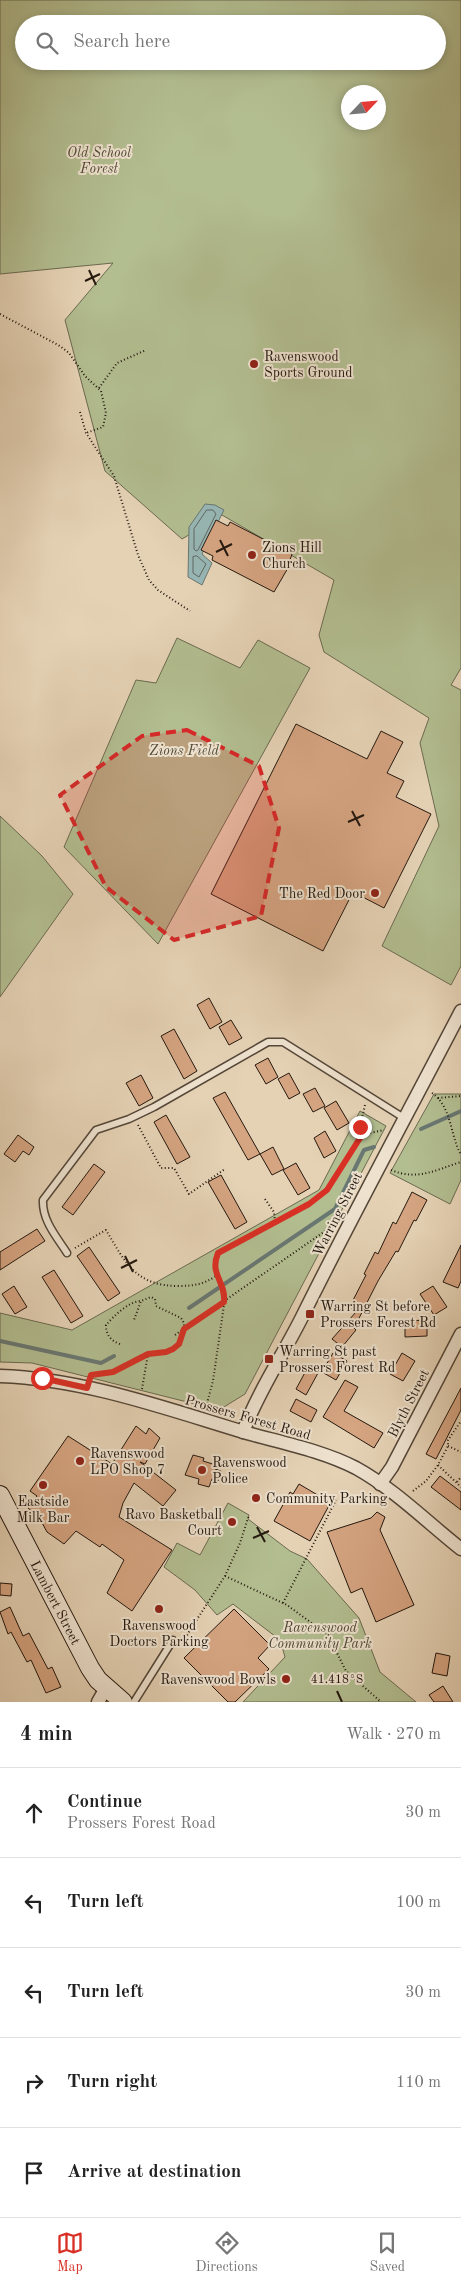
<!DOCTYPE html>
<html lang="en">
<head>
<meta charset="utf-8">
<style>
	body { margin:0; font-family:"Old Standard TT",serif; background:#f6f6f6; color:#222 }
	.compass { position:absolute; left:341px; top:85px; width:45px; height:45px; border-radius:50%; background:#fff; box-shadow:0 2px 8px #0003; rotate:64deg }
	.stop { position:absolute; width:15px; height:15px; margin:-11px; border:4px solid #d93025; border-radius:50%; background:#fff }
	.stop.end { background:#d93025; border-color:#fff; box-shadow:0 1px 5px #0008 }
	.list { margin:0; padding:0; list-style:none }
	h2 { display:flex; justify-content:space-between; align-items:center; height:65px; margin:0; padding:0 20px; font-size:21px }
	h2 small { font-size:16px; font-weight:400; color:#767676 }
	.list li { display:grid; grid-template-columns:32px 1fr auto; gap:15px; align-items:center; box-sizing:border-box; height:90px; padding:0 20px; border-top:1px solid #e0e0e0 }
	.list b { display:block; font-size:19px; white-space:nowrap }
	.list p { margin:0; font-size:16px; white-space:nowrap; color:#767676 }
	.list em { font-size:16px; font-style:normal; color:#767676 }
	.icon { flex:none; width:28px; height:28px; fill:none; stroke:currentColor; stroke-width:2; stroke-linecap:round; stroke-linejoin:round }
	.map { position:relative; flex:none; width:461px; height:1702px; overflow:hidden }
	.search { position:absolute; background:#fff; box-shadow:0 2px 8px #0003; left:15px; right:15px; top:15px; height:55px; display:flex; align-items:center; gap:12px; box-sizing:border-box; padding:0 18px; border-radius:28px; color:#767676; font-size:19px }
	.sheet { height:515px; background:#fff }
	nav { display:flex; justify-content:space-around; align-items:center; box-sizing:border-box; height:70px; border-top:1px solid #e0e0e0; background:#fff; font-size:14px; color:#767676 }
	nav a { display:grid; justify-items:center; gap:2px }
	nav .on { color:#d93025 }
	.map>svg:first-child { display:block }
</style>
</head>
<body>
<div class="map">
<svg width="461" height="1702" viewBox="0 0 461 1702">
	<rect width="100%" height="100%" fill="#e5d2b5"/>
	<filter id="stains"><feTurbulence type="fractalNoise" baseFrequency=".004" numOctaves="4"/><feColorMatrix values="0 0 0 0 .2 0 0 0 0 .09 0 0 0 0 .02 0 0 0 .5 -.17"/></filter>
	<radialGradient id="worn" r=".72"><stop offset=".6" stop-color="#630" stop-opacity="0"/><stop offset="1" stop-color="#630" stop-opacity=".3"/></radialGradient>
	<!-- green -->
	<g fill="#b2bd90" stroke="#6b6a50" fill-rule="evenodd">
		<path d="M0,0h461v668l-10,17 10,5v276l-10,19 -69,-39 57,-120 -19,-83 9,-25 -105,-66 -5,-17 15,-55 -112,-65 -40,24 -77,-68 -40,-151 48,-57 -113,11zM24,24h413v37h-413zM348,92h30v30h-30z"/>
		<polygon points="177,638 240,668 258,640 310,668 158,944 64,847 136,680 156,683"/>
		<polygon points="0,816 42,856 73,894 0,997"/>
		<polygon points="434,1094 461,1094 461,1180 450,1204 390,1173"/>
		<polygon points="360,1111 386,1126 245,1394 219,1410 32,1363 0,1362 0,1313 72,1330 319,1190"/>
		<polygon points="228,1503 249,1515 248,1519 290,1551 307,1559 359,1618 380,1672 416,1702 243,1702 285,1657 280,1640 233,1604 217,1615 195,1590 164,1567 177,1543 200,1555"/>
	</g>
	<!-- water -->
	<polygon fill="#97b6b4" stroke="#697772" points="205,504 215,505 224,510 202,554 212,563 202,585 188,577 189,527"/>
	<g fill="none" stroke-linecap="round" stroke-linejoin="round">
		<!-- shore -->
		<g stroke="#5e6762" stroke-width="1">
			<polygon points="207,510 213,510 216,514 198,550 196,551 194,549 194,529"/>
			<polygon points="197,556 206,564 199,577 193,573 193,557"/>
		</g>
		<!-- stream -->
		<g stroke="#697772" stroke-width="4">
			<polyline points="421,1129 461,1111"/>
			<polyline points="189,1308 335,1209 364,1150 374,1147"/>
			<polyline points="0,1341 101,1363 114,1356"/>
		</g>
	</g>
	<!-- building -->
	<g fill="#d5a481" stroke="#24180f">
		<polygon points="216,520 228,526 230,522 292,554 290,560 292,561 274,592 212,560 213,556 201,550"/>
		<polygon points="296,724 367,759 381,731 403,742 387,773 404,781 396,797 431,814 384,908 353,892 323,951 211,894"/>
		<polygon points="209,998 222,1022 210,1029 197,1005"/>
		<polygon points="231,1020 242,1038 229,1045 219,1027"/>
		<polygon points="174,1029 197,1071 184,1079 161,1036"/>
		<polygon points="268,1058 278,1077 266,1084 255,1065"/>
		<polygon points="289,1073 300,1093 289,1099 278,1079"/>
		<polygon points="141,1075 153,1098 139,1106 126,1083"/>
		<polygon points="315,1088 325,1106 313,1112 303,1094"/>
		<polygon points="225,1092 260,1154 248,1160 213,1098"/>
		<polygon points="336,1101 349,1123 337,1130 324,1108"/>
		<polygon points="166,1115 190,1157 177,1164 154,1122"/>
		<polygon points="325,1131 336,1151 324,1158 314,1138"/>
		<polygon points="18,1135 34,1147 29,1155 23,1151 15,1162 4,1154"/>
		<polygon points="273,1147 284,1169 272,1175 260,1154"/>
		<polygon points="296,1163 310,1188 298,1195 283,1170"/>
		<polygon points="94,1164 105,1172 73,1215 62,1207"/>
		<polygon points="221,1175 247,1222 235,1229 208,1182"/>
		<polygon points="412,1192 427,1200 416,1221 414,1220 398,1252 396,1251 378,1281 354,1328 356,1330 342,1347 332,1339 356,1312 349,1308 366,1275 364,1274 375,1252 378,1254 393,1222 396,1224"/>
		<polygon points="37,1229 45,1241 0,1270 0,1252"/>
		<polygon points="461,1245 461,1281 458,1288 443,1282"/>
		<polygon points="89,1247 120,1293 108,1301 77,1256"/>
		<polygon points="54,1270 83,1316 71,1323 42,1277"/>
		<polygon points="14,1286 27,1307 15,1314 2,1294"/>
		<polygon points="433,1286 447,1307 434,1315 420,1294"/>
		<polygon points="427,1320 427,1336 405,1337 405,1321"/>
		<polygon points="333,1353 347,1361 336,1380 322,1372"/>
		<polygon points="402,1353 415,1361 403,1381 390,1374"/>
		<polygon points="308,1367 318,1373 306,1395 296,1389"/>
		<polygon points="345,1380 358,1387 344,1411 383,1433 374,1448 323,1417"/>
		<polygon points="461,1388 461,1410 436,1459 426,1454"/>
		<polygon points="296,1399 317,1410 311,1422 290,1411"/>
		<polygon points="136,1426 146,1434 149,1428 160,1438 145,1464 140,1462 176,1490 163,1506 134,1483 123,1503 119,1517 172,1550 132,1611 107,1593 124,1560 102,1544 100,1547 76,1531 64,1544 47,1532 40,1519 28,1508 37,1496 30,1491 68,1436 112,1464"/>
		<polygon points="193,1455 204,1458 203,1461 216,1465 215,1469 221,1471 218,1481 212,1479 209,1487 198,1484 199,1479 185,1475"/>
		<polygon points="440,1476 461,1492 461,1510 431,1487"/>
		<polygon points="299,1484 321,1497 323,1493 333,1498 310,1541 274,1521 290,1492 293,1494"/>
		<polygon points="377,1512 385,1517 380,1530 414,1605 376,1622 362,1588 351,1593 327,1532 371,1518"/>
		<polygon points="0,1583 12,1584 11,1596 0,1595"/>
		<polygon points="10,1607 23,1636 29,1633 48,1669 52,1667 61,1687 46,1693 31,1660 27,1662 11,1632 8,1634 0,1612"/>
		<polygon points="234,1609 270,1645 258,1658 269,1669 235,1702 228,1702 184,1658"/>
		<polygon points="436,1653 450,1656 447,1676 432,1673"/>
		<polygon points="443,1686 453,1702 434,1702 429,1695"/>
	</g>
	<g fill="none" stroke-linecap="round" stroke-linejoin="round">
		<defs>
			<g id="lane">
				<path d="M67,1253c-11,-17 -25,-33 -24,-53l53,-70 33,-11 25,-12 114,-65h15l121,76"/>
				<polyline points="134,1702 173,1640"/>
			</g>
			<g id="street">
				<path d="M0,1376c85,3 167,33 247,57 36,10 76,18 109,35 38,21 71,54 105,81"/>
				<path d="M243,1432c15,-40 40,-77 59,-115 51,-103 106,-204 159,-306"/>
				<polyline points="380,1484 392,1467 461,1334"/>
				<polyline points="98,1702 106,1688"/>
			</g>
			<g id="secondary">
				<path id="s1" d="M0,1495l90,173 8,12 25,22"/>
			</g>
		</defs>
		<!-- lane casing -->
		<use href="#lane" stroke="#544638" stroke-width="9"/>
		<!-- street casing -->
		<use href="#street" stroke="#544638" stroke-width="15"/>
		<!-- secondary casing -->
		<use href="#secondary" stroke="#24180f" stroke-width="20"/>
		<!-- path -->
		<g stroke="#24180f" stroke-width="2" stroke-dasharray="1 2.5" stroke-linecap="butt">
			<polyline points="0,314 60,346 69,353 85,376 101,391 106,413 103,427 86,433"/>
			<polyline points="99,388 117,363 146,350"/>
			<polyline points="80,412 86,433 114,476 138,555 149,580 158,590 190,611"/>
			<path d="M432,1093c20,14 18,42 29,62"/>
			<polyline points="438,1098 461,1096"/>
			<polyline points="138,1125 161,1168 174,1168 189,1194 225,1169"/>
			<polyline points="361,1138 370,1133 384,1130"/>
			<path d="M391,1170c27,11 44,0 70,-8"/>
			<polyline points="265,1199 274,1212 275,1222"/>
			<path d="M75,1248l31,-18c20,34 30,56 73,56 15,0 25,-2 37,-10"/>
			<polyline points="175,1335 334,1225"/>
			<path d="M120,1344c-9,-3 -14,-9 -14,-19 8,-9 23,-24 35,-24"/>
			<path d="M93,1375c24,1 35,-17 55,-21 9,-2 17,0 26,-6 8,-6 10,-15 10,-25l-3,-5 -25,-12 -1,-7 -4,-2 -10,4 -7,19"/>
			<polyline points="142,1389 148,1354"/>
			<path d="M206,1407l7,-26 12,-83c-3,-20 -15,-24 -7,-45l91,-49 18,-14 33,-52v-11l5,-22"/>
			<polyline points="448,1446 461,1452"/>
			<polyline points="438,1465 461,1487"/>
			<polyline points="457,1482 461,1477"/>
			<polyline points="413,1491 426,1481 438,1465 448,1446 448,1440 461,1421"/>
			<polyline points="225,1576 287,1605 328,1635 346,1671 381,1702"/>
			<polyline points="283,1603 336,1500"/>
			<polyline points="183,1641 225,1576 240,1543 249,1515"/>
		</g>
		<!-- lane -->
		<use href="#lane" stroke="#eee2cf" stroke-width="6"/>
		<!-- street -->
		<use href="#street" stroke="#eee2cf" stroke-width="12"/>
		<!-- secondary -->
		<use href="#secondary" stroke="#eee2cf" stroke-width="18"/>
	</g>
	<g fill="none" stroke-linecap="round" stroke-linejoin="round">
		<!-- route -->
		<path stroke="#d93025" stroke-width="6" d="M42,1378l45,10 4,-13 22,-3 35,-18 18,-2 7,-3 6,-5 5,-15 40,-27c2,-21 -15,-27 -6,-49l91,-49 18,-14 33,-52v-11"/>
	</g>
	<!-- marked area -->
	<path fill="#d62828" fill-opacity="0.2" stroke="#d62828" stroke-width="4" stroke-dasharray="10 6" stroke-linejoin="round" d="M187,730l72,36 20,62 -18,88 -87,24 -68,-53 -46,-92 82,-59z"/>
	<!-- ticks -->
	<path fill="none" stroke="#24180f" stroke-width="2" d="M89,270l7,15M85,281l15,-7M220,540l8,16M216,552l16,-8M352,811l8,15M348,822l16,-7M125,1256l8,16M121,1268l16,-8M257,1527l8,15M253,1538l16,-7M337,1691l5,11"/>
	<!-- markers -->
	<g fill="#8f2418" stroke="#eee2cf" stroke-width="2">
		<circle cx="254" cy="364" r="5"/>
		<circle cx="252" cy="555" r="5"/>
		<circle cx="375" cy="893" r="5"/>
		<rect x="305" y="1309" width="10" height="10" rx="2.5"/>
		<rect x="264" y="1354" width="10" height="10" rx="2.5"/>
		<circle cx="80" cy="1461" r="5"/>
		<circle cx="202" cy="1470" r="5"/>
		<circle cx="43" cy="1485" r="5"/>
		<circle cx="256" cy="1498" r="5"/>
		<circle cx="232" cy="1522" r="5"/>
		<circle cx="159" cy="1609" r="5"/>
		<circle cx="286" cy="1679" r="5"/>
	</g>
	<g text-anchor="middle" stroke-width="4" stroke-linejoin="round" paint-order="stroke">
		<!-- park labels -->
		<g font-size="14" font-style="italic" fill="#4f4a36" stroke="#eee2cf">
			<text x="99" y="157">Old School<tspan x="99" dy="16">Forest</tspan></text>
			<text x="184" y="755">Zions Field</text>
			<text x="320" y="1632">Ravenswood<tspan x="320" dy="16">Community Park</tspan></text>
		</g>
		<!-- poi labels -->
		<g font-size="14" fill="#24180f" stroke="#eee2cf" text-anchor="start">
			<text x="264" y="361">Ravenswood<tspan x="264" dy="16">Sports Ground</tspan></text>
			<text x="262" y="552">Zions Hill<tspan x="262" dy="16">Church</tspan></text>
			<text x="365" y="898" text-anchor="end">The Red Door</text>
			<text x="320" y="1311">Warring St before<tspan x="320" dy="16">Prossers Forest Rd</tspan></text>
			<text x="279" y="1356">Warring St past<tspan x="279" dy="16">Prossers Forest Rd</tspan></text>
			<text x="90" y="1458">Ravenswood<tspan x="90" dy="16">LPO Shop 7</tspan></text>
			<text x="212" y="1467">Ravenswood<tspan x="212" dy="16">Police</tspan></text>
			<text x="266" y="1503">Community Parking</text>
			<text x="43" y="1506" text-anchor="middle">Eastside<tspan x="43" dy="16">Milk Bar</tspan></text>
			<text x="222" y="1519" text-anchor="end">Ravo Basketball<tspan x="222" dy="16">Court</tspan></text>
			<text x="159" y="1630" text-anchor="middle">Ravenswood<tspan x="159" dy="16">Doctors Parking</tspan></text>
			<text x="276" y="1684" text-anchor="end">Ravenswood Bowls</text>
		</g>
		<!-- street labels -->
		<g font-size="14" fill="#24180f" stroke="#eee2cf">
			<text transform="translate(337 1214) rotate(-63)" y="5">Warring Street</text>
			<text transform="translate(408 1403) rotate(-63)" y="5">Blyth Street</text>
			<text transform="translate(248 1417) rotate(16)" y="5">Prossers Forest Road</text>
			<text dy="5" stroke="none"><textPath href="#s1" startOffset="121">Lambert Street</textPath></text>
		</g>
	</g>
	<g font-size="12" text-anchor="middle" fill="#24180f" stroke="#eee2cf" stroke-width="4" stroke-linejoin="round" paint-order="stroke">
		<text x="337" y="1683">41.418°S</text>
	</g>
	<rect width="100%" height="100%" filter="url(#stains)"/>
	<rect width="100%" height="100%" fill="url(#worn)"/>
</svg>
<svg class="compass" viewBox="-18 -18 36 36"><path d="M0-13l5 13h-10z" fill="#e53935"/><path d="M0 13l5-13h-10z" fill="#767676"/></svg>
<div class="stop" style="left:42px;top:1378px"></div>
<div class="stop end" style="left:360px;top:1127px"></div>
<div class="search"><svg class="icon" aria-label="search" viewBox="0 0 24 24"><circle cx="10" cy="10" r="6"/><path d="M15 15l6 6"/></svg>Search here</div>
</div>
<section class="sheet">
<h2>4 min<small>Walk · 270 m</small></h2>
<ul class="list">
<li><svg class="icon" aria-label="ahead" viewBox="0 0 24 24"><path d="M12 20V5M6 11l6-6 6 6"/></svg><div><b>Continue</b><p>Prossers Forest Road</p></div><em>30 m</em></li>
<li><svg class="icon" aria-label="left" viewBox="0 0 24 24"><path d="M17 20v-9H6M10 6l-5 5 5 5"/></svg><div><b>Turn left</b></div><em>100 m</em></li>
<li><svg class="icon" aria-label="left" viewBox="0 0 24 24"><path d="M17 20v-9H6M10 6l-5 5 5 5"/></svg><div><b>Turn left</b></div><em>30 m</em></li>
<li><svg class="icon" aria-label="right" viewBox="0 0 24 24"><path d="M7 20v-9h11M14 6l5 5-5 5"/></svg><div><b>Turn right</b></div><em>110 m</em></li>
<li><svg class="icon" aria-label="arrive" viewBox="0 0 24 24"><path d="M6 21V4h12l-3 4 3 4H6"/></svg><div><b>Arrive at destination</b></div></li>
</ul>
</section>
<nav>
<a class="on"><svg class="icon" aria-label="map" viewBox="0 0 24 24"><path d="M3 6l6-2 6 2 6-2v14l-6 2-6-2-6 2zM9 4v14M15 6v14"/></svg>Map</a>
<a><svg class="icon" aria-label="directions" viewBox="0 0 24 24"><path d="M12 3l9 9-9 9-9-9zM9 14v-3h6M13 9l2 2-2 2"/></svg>Directions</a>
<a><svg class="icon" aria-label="saved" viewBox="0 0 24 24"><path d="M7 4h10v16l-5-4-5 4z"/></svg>Saved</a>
</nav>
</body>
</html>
